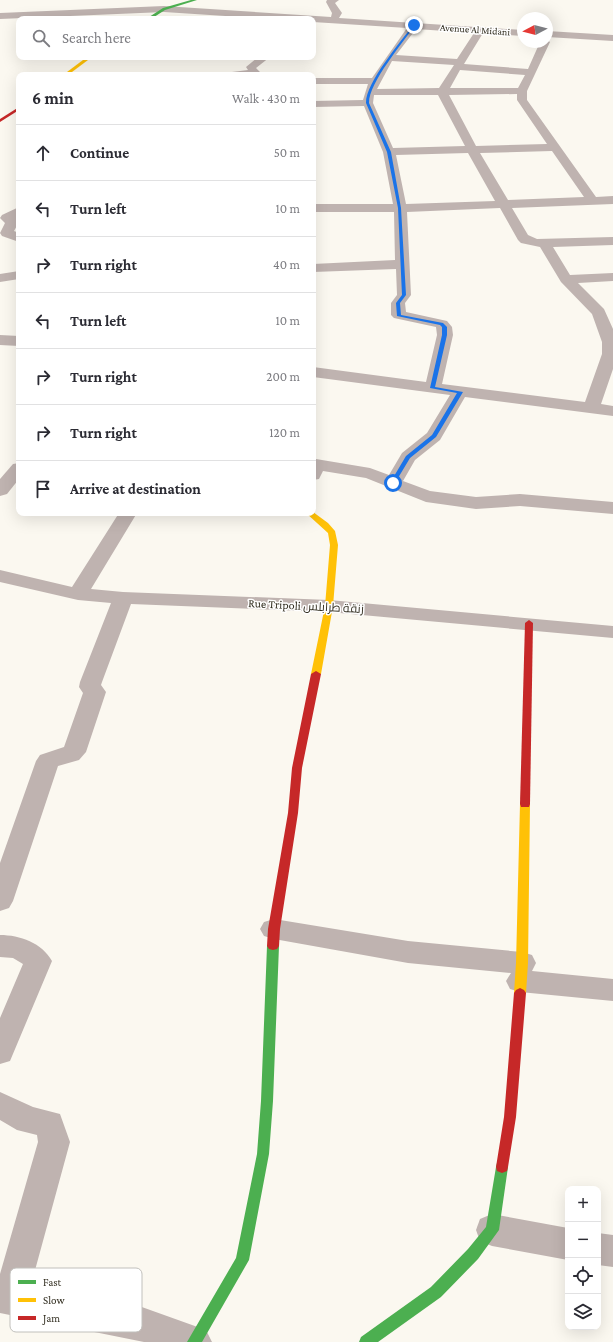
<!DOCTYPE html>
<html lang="en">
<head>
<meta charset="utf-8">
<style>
	body { margin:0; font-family:"Crimson Pro",Cairo,serif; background:#f7f7f7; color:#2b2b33 }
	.controls { position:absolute; right:12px; bottom:12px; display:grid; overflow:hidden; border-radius:8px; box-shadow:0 4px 16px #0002 }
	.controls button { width:36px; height:36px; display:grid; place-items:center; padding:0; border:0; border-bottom:1px solid #e1e1e2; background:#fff; color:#2b2b33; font:20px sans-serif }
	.compass { position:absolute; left:517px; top:12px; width:36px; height:36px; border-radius:50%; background:#fff; box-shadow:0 4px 16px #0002; rotate:263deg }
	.stop { position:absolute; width:12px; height:12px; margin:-9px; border:3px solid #1a73e8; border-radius:50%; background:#fff }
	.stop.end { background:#1a73e8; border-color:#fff; box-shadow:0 1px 4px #0008 }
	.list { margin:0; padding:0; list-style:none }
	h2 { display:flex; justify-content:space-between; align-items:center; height:52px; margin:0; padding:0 16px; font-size:17px }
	h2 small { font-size:13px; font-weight:400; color:#7c7c81 }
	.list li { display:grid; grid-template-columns:26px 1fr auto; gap:12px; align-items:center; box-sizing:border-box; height:56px; padding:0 16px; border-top:1px solid #e1e1e2 }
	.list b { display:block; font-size:15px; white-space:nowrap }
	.list em { font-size:13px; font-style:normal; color:#7c7c81 }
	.icon { flex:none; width:22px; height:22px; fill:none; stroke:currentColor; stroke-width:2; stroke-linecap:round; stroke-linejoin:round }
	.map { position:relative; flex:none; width:613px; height:1342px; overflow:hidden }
	.search { position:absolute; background:#fff; box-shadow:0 4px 16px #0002; left:16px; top:16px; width:300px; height:44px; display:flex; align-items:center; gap:10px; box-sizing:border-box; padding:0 14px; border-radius:8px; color:#7c7c81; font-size:15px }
	.panel { position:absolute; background:#fff; box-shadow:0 4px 16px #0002; left:16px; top:72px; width:300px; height:444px; border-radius:8px }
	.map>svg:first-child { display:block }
</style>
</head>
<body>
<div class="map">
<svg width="613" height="1342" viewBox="0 0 613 1342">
	<rect width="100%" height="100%" fill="#fbf8f0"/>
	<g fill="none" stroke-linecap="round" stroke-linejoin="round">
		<!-- street -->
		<g fill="#bfb3b0" fill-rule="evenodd">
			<path d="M327,0h12l-4,3 7,10 -3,5 184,12v6l-40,-3 -19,31 64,5 12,-27h7v-2l3,2 -23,49v9l69,97 17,-1v8l-101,4 16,27 9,4 76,-2v8l-60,2 17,28 43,-2v8l-35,2 26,26 9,20v40l-12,35 12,2v10l-148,-19 -25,43 -25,20 -12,21 27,10 46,6 44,-3 93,8v12l-93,-8 -44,3 -50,-7 -60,-24 -43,-7 -4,8 -6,1v-21h3l54,9 19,7 13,-22 25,-20 23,-38 -137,-18v-10l113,15 11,-47 -1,-8 -42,-9 -3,-3v-12l6,-8 -1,-26 -83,3v-8l82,-4 -1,-48h-81v-8h80l-10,-52 -19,-46 -51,1v-6l50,-1 5,-16h-55v-6h59l35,-50 -94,-6v-3h-41l-108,-7 -164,7v-6l164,-7 167,11 1,-4 -6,-11zM416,29l58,4 -17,26 -61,-4zM392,61l62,4 -15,23 -62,1zM460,70l65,5 -7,13h-68zM517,94v6l30,44 -71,2 -27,-51zM374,95h64l27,51 -72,2 -20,-45zM552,151l32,46 -76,3 -28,-47zM468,153l27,48 -89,3 -10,-49zM500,208l18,32 3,3 19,4 21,35 31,32 10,28v12l-17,48 -143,-18 11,-49 -1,-8 -5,-6 -41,-9 -1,-9 6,-8 -4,-83z"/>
			<polygon points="547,31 613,35 613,41 547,37"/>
			<polygon points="258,57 270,57 256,68 263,75 227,75 232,72 248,70 246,67"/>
			<polygon points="19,207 19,216 16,218 19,222 14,231 19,233 19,242 2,236 0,233 5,223 0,218 2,215"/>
			<polygon points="19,271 19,279 0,282 0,274"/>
			<polygon points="0,335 19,336 19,346 0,345"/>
			<polygon points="19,463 19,479 7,494 0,496 0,479 13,464"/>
			<polygon points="119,513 137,513 91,589 123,592 329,600 613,626 613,638 329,612 131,604 102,682 101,685 106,692 86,752 79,760 58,766 13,901 9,908 0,911 0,863 36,761 40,755 64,747 83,693 79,687 80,682 111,603 78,600 0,582 0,570 72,587"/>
			<polygon points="274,919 408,941 522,952 532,955 536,963 532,971 613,979 613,1001 520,992 510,989 506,981 511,973 408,963 274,939 264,936 260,929 264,922"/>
			<path d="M0,935c20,0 42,8 52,26l-42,100 -10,3v-46l23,-54 -10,-6 -13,-1z"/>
			<polygon points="0,1092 33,1107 60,1114 70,1142 31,1285 139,1306 206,1330 212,1342 144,1342 0,1313 0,1274 38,1142 37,1135 17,1130 0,1120"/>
			<polygon points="492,1214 568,1228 568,1260 492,1246 480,1241 476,1230 480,1219"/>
			<polygon points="598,1233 613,1235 613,1267 598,1265"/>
		</g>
		<!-- fast -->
		<g fill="#4caf50" fill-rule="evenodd">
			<polygon points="191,0 197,0 165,10 151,19 146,19 163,8"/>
			<polygon points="273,942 277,943 279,946 273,1101 269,1154 249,1260 202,1342 187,1342 236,1258 257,1154 261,1101 267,946 269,943"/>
			<polygon points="502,1161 507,1163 508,1167 499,1230 478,1259 441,1297 378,1342 359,1342 361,1337 431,1287 468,1249 486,1227 496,1167 497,1163"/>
		</g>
		<!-- slow -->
		<g fill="#ffc107" fill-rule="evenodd">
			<polygon points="87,57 92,57 68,75 63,75"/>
			<polygon points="313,512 328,523 335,531 338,545 333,606 321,674 316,677 311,674 325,606 330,545 328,533 306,513 313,513"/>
			<polygon points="525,800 529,801 530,804 528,963 526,993 524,996 520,998 516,996 514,993 516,963 520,804 521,801"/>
		</g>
		<!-- jam -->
		<g fill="#c62828" fill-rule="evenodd">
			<polygon points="19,107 19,110 0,122 0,119"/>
			<polygon points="529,620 533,623 530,804 529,807 521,807 520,804 525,623"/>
			<polygon points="316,671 321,674 302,768 298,813 280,929 279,946 277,949 273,950 269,949 267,946 268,929 288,813 292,768 311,674"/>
			<polygon points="520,988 524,990 526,993 516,1117 508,1167 507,1171 502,1173 497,1171 496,1167 504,1117 514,993 516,990"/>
		</g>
	</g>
	<!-- route -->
	<path fill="#1a73e8" d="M413,25h2c-12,18 -46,57 -46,78l22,49 10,56 5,87 -6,8 1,12 42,8 4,4v8l-12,52 28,5 -27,45 -26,21 -15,25 -2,2 -3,-2 16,-27 26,-21 25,-42 -27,-5 12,-53v-8l-2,-2 -43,-9 -1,-13 6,-8 -4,-87 -11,-56 -21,-49c0,-21 34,-60 47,-78z"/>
	<g text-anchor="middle" stroke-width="3" stroke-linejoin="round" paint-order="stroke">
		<!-- far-street labels -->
		<g font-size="10" fill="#312d1f" stroke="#fff">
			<text transform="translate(475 29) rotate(4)" y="4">Avenue Al Midani</text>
		</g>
		<!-- street labels -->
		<g font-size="12" fill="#312d1f" stroke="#fff">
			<text transform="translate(306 606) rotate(3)" y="4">Rue Tripoli زنقة طرابلس</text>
		</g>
	</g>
	<!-- legend -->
	<rect x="10" y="1268" width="132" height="64" rx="6" fill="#fff" stroke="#c1c0bc" stroke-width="1"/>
	<rect x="18" y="1280" width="18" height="4" fill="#4caf50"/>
	<rect x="18" y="1298" width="18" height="4" fill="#ffc107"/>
	<rect x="18" y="1316" width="18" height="4" fill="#c62828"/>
	<g font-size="11" fill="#312d1f">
		<text x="43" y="1286">Fast</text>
		<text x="43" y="1304">Slow</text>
		<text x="43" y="1322">Jam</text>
	</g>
</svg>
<div class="controls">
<button>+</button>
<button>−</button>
<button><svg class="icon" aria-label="locate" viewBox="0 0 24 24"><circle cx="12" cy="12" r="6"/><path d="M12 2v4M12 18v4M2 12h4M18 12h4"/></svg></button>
<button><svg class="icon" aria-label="layers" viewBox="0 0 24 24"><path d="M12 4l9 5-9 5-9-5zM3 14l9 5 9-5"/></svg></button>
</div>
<svg class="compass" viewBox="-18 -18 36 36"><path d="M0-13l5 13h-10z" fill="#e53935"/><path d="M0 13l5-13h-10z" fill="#7c7c81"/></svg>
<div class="stop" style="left:393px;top:483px"></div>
<div class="stop end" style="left:414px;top:25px"></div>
<div class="search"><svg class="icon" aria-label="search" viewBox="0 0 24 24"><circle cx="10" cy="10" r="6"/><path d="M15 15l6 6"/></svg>Search here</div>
<section class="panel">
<h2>6 min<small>Walk · 430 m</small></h2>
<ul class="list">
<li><svg class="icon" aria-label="ahead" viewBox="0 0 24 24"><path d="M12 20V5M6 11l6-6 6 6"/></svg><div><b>Continue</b></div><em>50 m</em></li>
<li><svg class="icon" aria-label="left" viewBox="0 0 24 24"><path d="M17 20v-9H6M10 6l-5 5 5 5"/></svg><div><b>Turn left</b></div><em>10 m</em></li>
<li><svg class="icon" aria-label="right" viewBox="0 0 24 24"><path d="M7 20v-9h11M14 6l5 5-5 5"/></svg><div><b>Turn right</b></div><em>40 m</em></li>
<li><svg class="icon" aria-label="left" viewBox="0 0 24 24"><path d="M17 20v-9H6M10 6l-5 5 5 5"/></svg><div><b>Turn left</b></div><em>10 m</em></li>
<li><svg class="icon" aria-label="right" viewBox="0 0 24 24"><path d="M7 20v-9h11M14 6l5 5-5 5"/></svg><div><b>Turn right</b></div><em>200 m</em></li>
<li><svg class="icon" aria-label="right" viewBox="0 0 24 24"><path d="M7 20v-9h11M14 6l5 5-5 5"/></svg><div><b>Turn right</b></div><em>120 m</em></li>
<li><svg class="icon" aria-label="arrive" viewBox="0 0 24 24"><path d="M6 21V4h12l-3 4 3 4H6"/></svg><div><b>Arrive at destination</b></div></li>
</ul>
</section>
</div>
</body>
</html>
